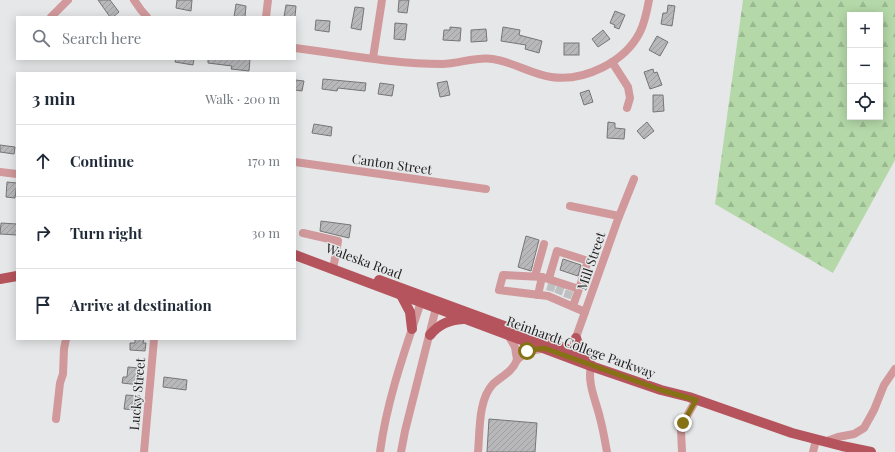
<!DOCTYPE html>
<html lang="en">
<head>
<meta charset="utf-8">
<style>
	body { margin:0; font-family:"Playfair Display",serif; background:#f6f6f7; color:#1f2937 }
	.controls { position:absolute; right:12px; top:12px; display:grid; overflow:hidden; border-radius:0px; box-shadow:0 2px 10px #0003 }
	.controls button { width:36px; height:36px; display:grid; place-items:center; padding:0; border:0; border-bottom:1px solid #e0e1e3; background:#fff; color:#1f2937; font:20px sans-serif }
	.stop { position:absolute; width:12px; height:12px; margin:-9px; border:3px solid #847214; border-radius:50%; background:#fff }
	.stop.end { background:#847214; border-color:#fff; box-shadow:0 1px 4px #0008 }
	.list { margin:0; padding:0; list-style:none }
	h2 { display:flex; justify-content:space-between; align-items:center; height:52px; margin:0; padding:0 16px; font-size:17px }
	h2 small { font-size:13px; font-weight:400; color:#747a83 }
	.list li { display:grid; grid-template-columns:26px 1fr auto; gap:12px; align-items:center; box-sizing:border-box; height:72px; padding:0 16px; border-top:1px solid #e0e1e3 }
	.list b { display:block; font-size:15px; white-space:nowrap }
	.list em { font-size:13px; font-style:normal; color:#747a83 }
	.icon { flex:none; width:22px; height:22px; fill:none; stroke:currentColor; stroke-width:2; stroke-linecap:round; stroke-linejoin:round }
	.map { position:relative; flex:none; width:895px; height:452px; overflow:hidden }
	.search { position:absolute; background:#fff; box-shadow:0 2px 10px #0003; left:16px; top:16px; width:280px; height:44px; display:flex; align-items:center; gap:10px; box-sizing:border-box; padding:0 14px; border-radius:0px; color:#747a83; font-size:15px }
	.panel { position:absolute; background:#fff; box-shadow:0 2px 10px #0003; left:16px; top:72px; width:280px; height:268px; border-radius:0px }
	.map>svg:first-child { display:block }
</style>
</head>
<body>
<div class="map">
<svg width="895" height="452" viewBox="0 0 895 452">
	<defs>
		<pattern id="forest-firs" width="22" height="20" patternUnits="userSpaceOnUse"><rect width="22" height="20" fill="#b4d8a8"/><path d="M5 1l3.5 6h-7zM16 11l3.5 6h-7z" fill="#9ab990"/></pattern>
		<pattern id="building-hatch" width="6" height="6" patternUnits="userSpaceOnUse"><rect width="6" height="6" fill="#b8b7b9"/><path d="M-1 1l2-2M0 6l6-6M5 7l2-2" fill="none" stroke="#9e9d9f"/></pattern>
	</defs>
	<rect width="100%" height="100%" fill="#e6e7e8"/>
	<!-- forest -->
	<path fill="url(#forest-firs)" fill-rule="evenodd" d="M743,0h152v160l-62,113 -118,-69zM850,15h30v102h-30z"/>
	<!-- building -->
	<g fill="url(#building-hatch)" stroke="#767677">
		<polygon points="98,0 110,0 119,12 113,17 110,17"/>
		<polygon points="177,0 192,0 191,11 176,8"/>
		<polygon points="399,0 409,0 407,13 398,12"/>
		<polygon points="236,4 246,6 245,17 234,17"/>
		<polygon points="286,5 296,6 295,17 284,17"/>
		<polygon points="668,5 675,6 672,26 661,24 663,13 667,13"/>
		<polygon points="355,7 364,8 361,30 351,28"/>
		<polygon points="615,11 625,15 619,29 614,27 615,25 610,23"/>
		<polygon points="316,20 330,21 329,32 315,30"/>
		<polygon points="395,23 407,24 405,40 394,39"/>
		<polygon points="450,27 461,28 460,41 443,40 444,30 450,30"/>
		<polygon points="503,27 520,30 519,35 542,41 539,53 525,49 526,45 501,41"/>
		<polygon points="486,29 487,41 471,42 471,30"/>
		<polygon points="603,30 610,39 598,47 592,39"/>
		<polygon points="657,36 668,42 660,56 649,50"/>
		<rect x="564" y="43" width="15" height="12"/>
		<polygon points="176,59 194,59 193,65 175,62"/>
		<polygon points="208,59 250,59 249,71 231,69 232,66 208,63"/>
		<polygon points="653,69 654,73 657,72 662,85 650,89 644,72"/>
		<polygon points="323,79 366,83 365,91 338,88 337,91 322,89"/>
		<polygon points="295,80 304,81 302,91 295,90"/>
		<polygon points="447,81 450,95 440,97 437,83"/>
		<polygon points="380,83 394,85 392,96 378,94"/>
		<polygon points="589,90 593,102 584,105 580,93"/>
		<polygon points="653,95 663,95 664,111 653,112"/>
		<polygon points="608,122 615,123 615,128 625,129 624,139 607,138"/>
		<polygon points="647,122 654,131 644,139 637,131"/>
		<polygon points="314,124 332,127 331,136 312,133"/>
		<polygon points="0,145 15,147 14,154 0,152"/>
		<polygon points="7,182 17,183 15,198 6,197"/>
		<polygon points="321,221 351,225 349,238 320,231"/>
		<polygon points="1,223 17,224 17,235 0,234"/>
		<polygon points="526,236 539,240 531,271 518,267"/>
		<polygon points="563,259 581,265 578,276 560,270"/>
		<polygon points="135,339 144,339 143,343 146,343 145,351 130,350 130,343 135,343"/>
		<polygon points="128,367 139,368 138,375 141,376 140,385 122,383 123,377 127,377"/>
		<polygon points="164,377 187,380 186,390 163,387"/>
		<polygon points="126,395 140,396 139,407 136,406 136,410 124,409"/>
		<polygon points="489,419 537,423 535,452 487,452"/>
	</g>
	<g fill="none" stroke-linecap="round" stroke-linejoin="round">
		<!-- minor-tunnel -->
		<g stroke="#bebfc0" stroke-width="8" stroke-dasharray="8 4" stroke-linecap="butt">
			<polyline points="550,291 552,284"/>
			<polyline points="558,294 561,286"/>
			<polyline points="567,298 570,289"/>
		</g>
		<!-- minor -->
		<g stroke="#d1999b" stroke-width="8">
			<polyline points="134,0 141,10 147,17"/>
			<polyline points="51,17 68,0"/>
			<polyline points="266,17 268,0"/>
			<path d="M295,48c48,6 99,16 147,16 17,0 34,-8 51,-5 20,3 38,15 58,18 33,5 74,-15 89,-45 5,-10 7,-21 9,-32"/>
			<polyline points="373,58 382,0"/>
			<polyline points="612,62 628,87 630,98 627,108"/>
			<polyline points="295,162 486,189"/>
			<polyline points="0,172 17,174"/>
			<polyline points="570,206 619,216"/>
			<polyline points="303,233 338,241 334,264"/>
			<polyline points="535,276 544,244"/>
			<polyline points="542,277 503,275 499,290 548,296 585,312"/>
			<polyline points="549,278 557,251 588,261 579,289"/>
			<polyline points="538,295 542,277 579,289 573,306"/>
			<polyline points="508,335 515,347 517,360 527,351 542,349"/>
			<polyline points="574,343 618,219 634,179"/>
			<path d="M591,366c-4,17 5,35 9,52 3,11 5,23 7,34"/>
			<polyline points="56,419 60,383 63,374 64,349 66,339"/>
			<polyline points="824,442 838,437 854,434 864,428 874,410 884,385 895,369"/>
			<polyline points="144,452 154,339"/>
			<path d="M380,452c7,-53 26,-105 43,-156"/>
			<polyline points="401,452 405,431 437,304"/>
			<path d="M478,452c2,-21 0,-52 15,-68 9,-8 19,-12 24,-24"/>
			<polyline points="682,452 681,430 683,423 696,400"/>
			<polyline points="813,452 816,440"/>
		</g>
		<!-- major -->
		<g stroke="#b5545c" stroke-width="10">
			<polyline points="295,255 591,366 661,390 689,397 792,433 842,446 871,452"/>
			<polyline points="0,279 17,276"/>
			<polyline points="379,280 591,358"/>
			<polyline points="401,295 410,312 412,329"/>
			<path d="M430,335c9,-11 19,-15 33,-16"/>
			<polyline points="576,338 580,349 586,357"/>
		</g>
	</g>
	<g fill="none" stroke-linecap="round" stroke-linejoin="round">
		<!-- route -->
		<polyline stroke="#847214" stroke-width="5" points="527,351 544,348 661,390 696,400 683,423"/>
	</g>
	<g text-anchor="middle" stroke-width="3" stroke-linejoin="round" paint-order="stroke">
		<!-- street labels -->
		<g font-size="13" fill="#202020" stroke="#e6e7e8">
			<text transform="translate(392 164) rotate(8)" y="5">Canton Street</text>
			<text transform="translate(364 261) rotate(20)" y="5">Waleska Road</text>
			<text transform="translate(591 261) rotate(-71)" y="5">Mill Street</text>
			<text transform="translate(581 347) rotate(20)" y="5">Reinhardt College Parkway</text>
			<text transform="translate(137 394) rotate(-85)" y="5">Lucky Street</text>
		</g>
	</g>
</svg>
<div class="controls">
<button>+</button>
<button>−</button>
<button><svg class="icon" aria-label="locate" viewBox="0 0 24 24"><circle cx="12" cy="12" r="6"/><path d="M12 2v4M12 18v4M2 12h4M18 12h4"/></svg></button>
</div>
<div class="stop" style="left:527px;top:351px"></div>
<div class="stop end" style="left:683px;top:423px"></div>
<div class="search"><svg class="icon" aria-label="search" viewBox="0 0 24 24"><circle cx="10" cy="10" r="6"/><path d="M15 15l6 6"/></svg>Search here</div>
<section class="panel">
<h2>3 min<small>Walk · 200 m</small></h2>
<ul class="list">
<li><svg class="icon" aria-label="ahead" viewBox="0 0 24 24"><path d="M12 20V5M6 11l6-6 6 6"/></svg><div><b>Continue</b></div><em>170 m</em></li>
<li><svg class="icon" aria-label="right" viewBox="0 0 24 24"><path d="M7 20v-9h11M14 6l5 5-5 5"/></svg><div><b>Turn right</b></div><em>30 m</em></li>
<li><svg class="icon" aria-label="arrive" viewBox="0 0 24 24"><path d="M6 21V4h12l-3 4 3 4H6"/></svg><div><b>Arrive at destination</b></div></li>
</ul>
</section>
</div>
</body>
</html>
